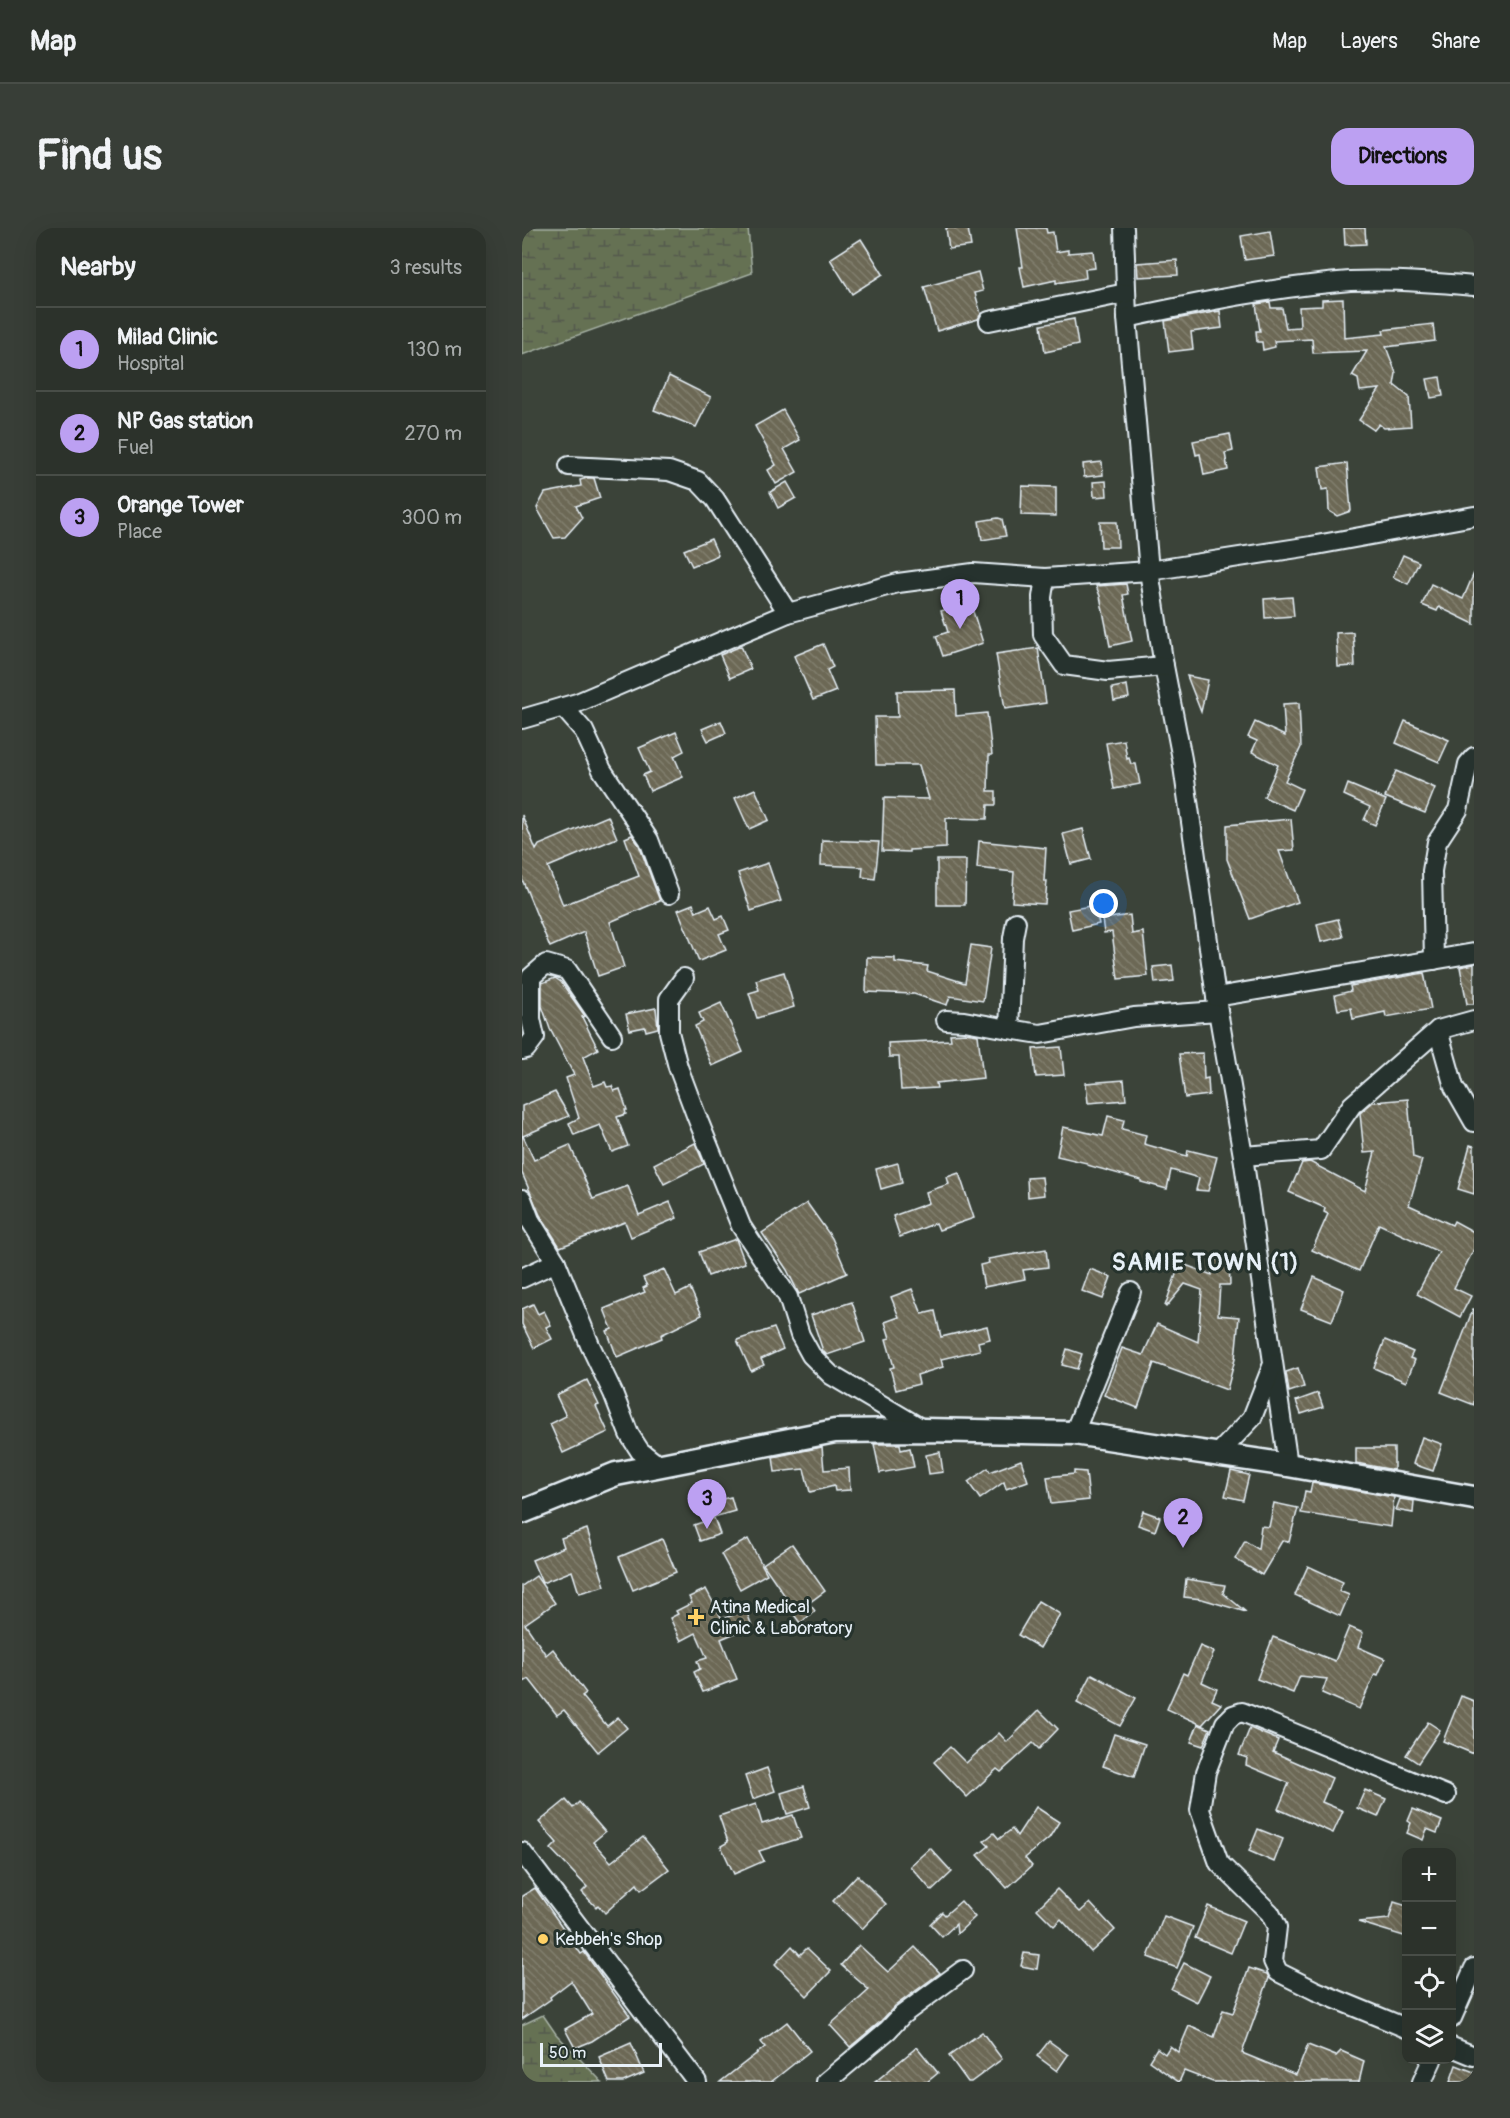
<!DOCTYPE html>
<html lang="en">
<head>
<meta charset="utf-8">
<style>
	body { margin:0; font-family:Pangolin,sans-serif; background:#383e37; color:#f1f3f6 }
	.controls { position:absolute; right:18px; bottom:18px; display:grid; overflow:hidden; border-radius:12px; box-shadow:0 6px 24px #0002 }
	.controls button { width:54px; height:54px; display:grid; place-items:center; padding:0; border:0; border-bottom:2px solid #484d47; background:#2c322b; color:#f1f3f6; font:30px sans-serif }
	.scale { position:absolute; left:18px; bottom:15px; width:122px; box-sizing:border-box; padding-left:6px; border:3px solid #e8f1f8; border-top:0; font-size:16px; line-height:21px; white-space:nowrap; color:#e8f1f8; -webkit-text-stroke:4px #26332d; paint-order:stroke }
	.you { position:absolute; left:582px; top:676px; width:21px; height:21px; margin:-15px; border:4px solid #fff; border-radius:50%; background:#1a73e8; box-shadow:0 0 0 9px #1a73e833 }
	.badge { display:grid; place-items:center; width:39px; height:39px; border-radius:50%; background:#bca0f2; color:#111; font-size:20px; font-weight:700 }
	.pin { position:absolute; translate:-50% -50px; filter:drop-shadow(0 2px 3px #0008) }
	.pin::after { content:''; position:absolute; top:32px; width:21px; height:18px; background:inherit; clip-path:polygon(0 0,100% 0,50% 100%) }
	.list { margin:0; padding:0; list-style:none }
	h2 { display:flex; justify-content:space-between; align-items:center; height:78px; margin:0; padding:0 24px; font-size:26px }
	h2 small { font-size:20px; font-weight:400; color:#a6aaa9 }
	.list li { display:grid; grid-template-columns:39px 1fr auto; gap:18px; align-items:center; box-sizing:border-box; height:84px; padding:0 24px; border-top:2px solid #484d47 }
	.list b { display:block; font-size:22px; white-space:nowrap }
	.list p { margin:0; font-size:20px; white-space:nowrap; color:#a6aaa9 }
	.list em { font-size:20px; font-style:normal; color:#a6aaa9 }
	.icon { flex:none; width:33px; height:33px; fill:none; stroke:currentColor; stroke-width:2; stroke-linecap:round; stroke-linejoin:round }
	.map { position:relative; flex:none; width:952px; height:1854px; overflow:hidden; border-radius:18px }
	header { display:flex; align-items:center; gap:36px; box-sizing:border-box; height:84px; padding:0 30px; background:#2c322b; border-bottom:2px solid #484d47 }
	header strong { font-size:28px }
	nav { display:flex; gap:33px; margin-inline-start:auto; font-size:21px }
	.intro { display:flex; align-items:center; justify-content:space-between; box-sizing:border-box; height:144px; padding:0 36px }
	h1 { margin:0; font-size:42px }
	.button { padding:15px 27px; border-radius:18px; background:#bca0f2; color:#111; font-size:21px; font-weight:700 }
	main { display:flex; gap:36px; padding:0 36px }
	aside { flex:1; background:#2c322b; border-radius:18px; box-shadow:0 6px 24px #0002 }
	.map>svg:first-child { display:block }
</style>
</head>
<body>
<header>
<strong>Map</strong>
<nav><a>Map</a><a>Layers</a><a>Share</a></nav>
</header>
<div class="intro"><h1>Find us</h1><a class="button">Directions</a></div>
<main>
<aside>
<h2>Nearby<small>3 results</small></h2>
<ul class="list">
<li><span class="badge">1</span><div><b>Milad Clinic</b><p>Hospital</p></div><em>130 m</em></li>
<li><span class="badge">2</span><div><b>NP Gas station</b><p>Fuel</p></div><em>270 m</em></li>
<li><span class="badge">3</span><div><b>Orange Tower</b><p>Place</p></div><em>300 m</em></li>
</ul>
</aside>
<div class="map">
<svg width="952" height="1854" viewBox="0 0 952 1854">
	<defs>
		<pattern id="wetland-marsh" width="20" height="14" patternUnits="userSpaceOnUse" patternTransform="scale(1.5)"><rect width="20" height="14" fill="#657152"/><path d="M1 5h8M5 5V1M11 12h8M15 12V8" fill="none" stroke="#545a4e"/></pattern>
		<pattern id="building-back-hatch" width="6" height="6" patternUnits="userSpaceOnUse" patternTransform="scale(1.5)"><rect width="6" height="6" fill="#6c6855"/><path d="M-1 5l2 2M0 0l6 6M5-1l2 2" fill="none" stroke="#817e6e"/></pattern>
	</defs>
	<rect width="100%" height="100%" fill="#3b4339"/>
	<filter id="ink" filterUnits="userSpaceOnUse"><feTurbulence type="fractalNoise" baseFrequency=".0167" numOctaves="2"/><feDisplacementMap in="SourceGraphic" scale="12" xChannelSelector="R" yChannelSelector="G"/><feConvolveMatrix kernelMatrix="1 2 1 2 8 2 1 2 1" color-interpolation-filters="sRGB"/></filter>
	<g filter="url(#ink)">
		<!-- wetland -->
		<g fill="url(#wetland-marsh)" stroke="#a6b1a5" stroke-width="1.5">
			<polygon points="0,0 226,0 230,45 0,127"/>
			<polygon points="21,1787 34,1806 80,1854 0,1854 0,1797"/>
		</g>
		<!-- building -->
		<g fill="url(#building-back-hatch)" stroke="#e8f1f8" stroke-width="1.5">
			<polygon points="424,0 446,0 449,18 427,21"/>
			<polygon points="495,0 524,0 525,5 531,4 534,24 546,22 546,25 571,23 573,40 563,41 564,50 534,55 534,52 502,59 498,39 501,39"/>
			<polygon points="822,0 843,0 844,16 823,17"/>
			<polygon points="748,3 752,28 723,32 719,8"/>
			<polygon points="339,11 361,46 330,66 308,31"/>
			<polygon points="655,32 656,47 616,49 615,35"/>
			<polygon points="456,44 461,63 453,65 459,86 456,91 415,103 402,59"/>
			<polygon points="821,71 822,110 862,106 861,102 911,96 913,113 864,119 874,145 872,157 887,169 889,198 862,200 857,196 852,202 837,192 858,161 838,163 836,151 830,148 845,123 791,125 790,111 752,113 753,119 741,122 740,114 735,114 734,103 738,103 734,76 748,74 749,80 760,80 764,100 778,99 777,79 800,78 800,72"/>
			<polygon points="698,83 700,100 669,104 671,121 647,124 643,93"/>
			<polygon points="552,91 556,117 523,124 519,97"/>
			<polygon points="147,148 189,169 174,199 132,182"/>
			<polygon points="918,149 921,168 909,170 905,151"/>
			<polygon points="261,182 278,212 262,221 275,244 254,256 246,242 254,237 233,198"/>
			<polygon points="708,206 711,223 703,225 706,242 682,247 678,226 674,227 671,213"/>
			<polygon points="580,234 581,247 562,249 561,236"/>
			<polygon points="825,235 829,283 815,288 807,283 806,261 800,262 797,239"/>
			<polygon points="65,250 72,250 78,270 54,278 60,290 43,309 32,310 15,280 23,265 59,258 58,252"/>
			<polygon points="584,253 585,268 572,269 571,254"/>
			<polygon points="265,254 274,270 256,280 248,264"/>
			<polygon points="500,258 534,259 534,288 499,287"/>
			<polygon points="476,290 480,291 484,308 460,312 457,293"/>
			<polygon points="578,294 595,294 596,319 579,319"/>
			<polygon points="189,311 196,327 170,338 162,322"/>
			<polygon points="881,327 897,334 886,356 871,349"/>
			<polygon points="952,345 952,396 917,379 915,383 900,377 909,356 941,371"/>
			<polygon points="604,356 606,366 601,367 610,413 588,418 578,368 574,358"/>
			<polygon points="770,369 772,388 743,390 742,371"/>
			<polygon points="448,374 461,415 421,428 414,408 426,404 419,383"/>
			<polygon points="831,404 833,438 816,439 814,405"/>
			<polygon points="301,416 311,439 305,442 314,463 291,472 272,428"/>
			<polygon points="219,418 229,441 208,450 198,427"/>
			<polygon points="516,420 524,475 483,481 474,426"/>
			<polygon points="665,448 686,452 679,484"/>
			<polygon points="605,457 607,470 592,473 590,460"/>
			<polygon points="433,462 434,488 465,485 470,527 467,527 466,563 474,563 474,577 466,577 465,591 424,590 424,620 387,622 387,624 360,623 362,570 407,571 397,537 354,537 353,489 376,489 375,463"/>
			<polygon points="777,475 779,519 763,553 780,561 771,582 742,569 756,537 730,524 735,513 726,509 733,494 763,508 761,476"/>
			<polygon points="199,493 204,505 186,513 180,501"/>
			<polygon points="883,493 927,512 917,534 874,515"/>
			<polygon points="154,504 162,523 152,528 161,549 128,563 121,547 128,544 117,520"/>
			<polygon points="602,512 605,531 607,530 609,536 614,536 618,556 592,561 584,515"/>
			<polygon points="874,543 913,560 903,585 863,569"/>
			<polygon points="826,556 864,572 853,597 842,592 848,579 822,567"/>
			<polygon points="233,561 247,592 227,601 213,570"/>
			<polygon points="0,587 14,622 17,617 86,588 95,610 26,639 41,677 117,648 103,610 110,607 117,617 138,673 88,694 102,739 76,748 62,704 28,719 0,651"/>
			<polygon points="769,591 772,622 757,623 776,674 728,691 705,631 705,597"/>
			<polygon points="561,601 569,631 549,636 541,606"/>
			<polygon points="300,612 357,614 353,651 340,649 341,639 299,637"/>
			<polygon points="457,613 524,620 522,653 525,653 523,676 490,674 492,644 455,640"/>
			<polygon points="415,632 444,632 443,677 415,677"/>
			<polygon points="246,635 259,673 229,683 216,645"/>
			<polygon points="171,676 174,684 188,678 194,691 201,688 207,702 197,706 204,722 177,733 156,682"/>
			<polygon points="573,677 577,696 550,702 546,682"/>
			<polygon points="608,687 610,706 621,704 626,748 596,751 590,704 582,705 580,691"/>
			<polygon points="816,691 821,709 799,714 795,696"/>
			<polygon points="449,717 469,720 461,773 428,768 425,777 392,766 344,764 345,729 373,730 373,734 406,738 405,743 443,755"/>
			<polygon points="952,736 952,776 945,776 938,739"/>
			<polygon points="650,737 652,753 633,755 631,739"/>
			<polygon points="262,744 272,779 235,790 227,765 237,762 234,752"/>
			<polygon points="902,745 909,781 864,789 863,784 831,791 829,780 816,782 813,767 829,763 828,758"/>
			<polygon points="33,750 39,754 63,788 60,789 76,821 61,829 72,858 83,854 85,859 90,858 92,863 98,861 105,882 103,882 104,886 95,889 106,918 90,924 78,897 52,907 47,895 57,890 44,850 52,847 28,801 20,778 20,755"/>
			<polygon points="199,775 221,824 190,838 173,798 181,794 177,785"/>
			<polygon points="134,780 136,800 124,803 123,799 108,802 104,786"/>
			<polygon points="443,805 456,807 461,850 414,855 415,860 379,862 377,829 367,829 366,815 429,812 428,806"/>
			<polygon points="539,819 542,847 514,849 511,821"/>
			<polygon points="681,825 682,851 686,850 687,867 663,870 657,826"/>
			<polygon points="602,852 604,872 566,875 564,855"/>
			<polygon points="33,864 47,888 1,908 12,932 48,917 71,971 106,958 117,987 148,974 155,990 109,1009 103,994 38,1019 18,987 0,945 0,878"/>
			<polygon points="886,871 891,929 900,932 887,977 930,997 932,993 952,1004 952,1021 932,1060 949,1068 938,1089 895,1066 917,1024 857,996 837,1043 790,1022 806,986 802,984 803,980 767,964 780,935 788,934 843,963 853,924 842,925 838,885 851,874"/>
			<polygon points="586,888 602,892 600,901 624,907 622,916 665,928 666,922 695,929 686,963 674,962 677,950 649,942 645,961 619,954 619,952 565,937 565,935 535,928 541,899 581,908"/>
			<polygon points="173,915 182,936 142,956 132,936"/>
			<polygon points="948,917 952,918 952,966 936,961"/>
			<polygon points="376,935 380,955 359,961 354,941"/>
			<polygon points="437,945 452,990 417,1002 414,995 378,1009 371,988 407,975 404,964 427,956 425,949"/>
			<polygon points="520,949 522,967 506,969 505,950"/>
			<polygon points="285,975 310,1010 325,1045 277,1066 265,1042 240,1005"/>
			<polygon points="214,1011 223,1035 186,1048 177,1024"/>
			<polygon points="524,1021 526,1039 501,1042 503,1051 462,1059 458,1037 467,1035 466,1031"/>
			<polygon points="707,1031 708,1057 698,1057 696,1087 717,1089 713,1131 705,1162 632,1135 616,1180 582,1167 600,1120 621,1127 635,1096 676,1114 680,1062 663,1056 644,1079 643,1078 658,1035 690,1047 690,1032"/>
			<polygon points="142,1041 154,1067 168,1060 180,1087 139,1107 140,1110 95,1129 85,1103 90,1101 82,1081 123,1064 121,1060 125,1058 121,1050"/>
			<polygon points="568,1041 589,1049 581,1071 560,1063"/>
			<polygon points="792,1049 822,1062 810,1093 779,1081"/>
			<polygon points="390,1061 400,1086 413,1083 419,1109 465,1098 468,1111 456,1114 458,1122 419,1131 421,1139 395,1147 397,1156 374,1162 368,1140 372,1139 364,1111 368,1110 363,1094 377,1089 369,1069"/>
			<polygon points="330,1074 343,1114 305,1127 301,1123 289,1087"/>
			<polygon points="11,1076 16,1086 22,1083 29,1097 24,1099 30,1111 12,1120 0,1096 0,1081"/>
			<polygon points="951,1081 952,1081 952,1177 919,1164"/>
			<polygon points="252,1100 261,1121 239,1131 242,1137 229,1143 215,1112"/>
			<polygon points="863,1112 891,1124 888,1130 893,1132 884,1154 852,1140"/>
			<polygon points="545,1121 560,1126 555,1141 540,1137"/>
			<polygon points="776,1140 782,1159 767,1164 764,1144"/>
			<polygon points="65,1152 77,1177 74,1178 86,1204 41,1225 28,1196 44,1188 34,1167"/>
			<polygon points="796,1165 801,1179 779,1186 774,1173"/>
			<polygon points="900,1209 920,1216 911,1243 891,1236"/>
			<polygon points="352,1216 378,1216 379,1222 388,1220 392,1239 358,1245"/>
			<polygon points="300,1219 302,1242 327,1240 328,1262 313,1263 312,1258 288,1264 282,1241 253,1244 251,1229"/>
			<polygon points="834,1220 872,1220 872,1242 834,1235"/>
			<polygon points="418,1224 421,1244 407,1246 404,1227"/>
			<polygon points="499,1232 506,1253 484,1261 482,1254 458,1271 446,1254 466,1240 468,1244"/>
			<polygon points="552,1243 564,1244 567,1272 529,1276 525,1249 552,1246"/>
			<polygon points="709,1243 727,1247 721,1272 703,1268"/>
			<polygon points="790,1255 872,1269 869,1299 779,1285 783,1263 788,1264"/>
			<polygon points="209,1269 213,1283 188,1290 184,1275"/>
			<polygon points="878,1271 892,1273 891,1285 874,1282"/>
			<polygon points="752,1275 776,1280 767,1314 760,1313 740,1347 713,1331 723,1313 736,1321 739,1298 747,1299"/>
			<polygon points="621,1283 638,1289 633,1303 616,1297"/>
			<polygon points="192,1290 198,1306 178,1313 172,1297"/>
			<polygon points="65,1301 83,1358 57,1365 50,1343 20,1355 10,1332 42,1319 39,1310"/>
			<polygon points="140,1311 154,1344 111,1362 97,1329"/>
			<polygon points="226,1311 245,1346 218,1361 199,1326"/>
			<polygon points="270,1316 303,1363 287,1375 293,1383 278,1395 267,1380 270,1378 241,1336"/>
			<polygon points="786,1338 821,1354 817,1363 827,1367 818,1388 773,1367"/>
			<polygon points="14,1348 33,1375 3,1396 24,1427 31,1421 64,1465 60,1468 85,1498 96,1489 105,1500 76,1524 42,1482 35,1487 7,1451 0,1455 0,1358"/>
			<polygon points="664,1351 703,1357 701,1365 724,1384 680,1371 662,1369"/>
			<polygon points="184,1361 200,1391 224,1382 230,1398 199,1411 215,1451 181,1464 172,1444 178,1441 175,1433 185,1430 174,1405 159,1413 148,1390 156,1386 154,1383 170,1375 167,1369"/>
			<polygon points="516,1373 538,1386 518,1420 496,1407"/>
			<polygon points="827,1399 841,1405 836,1419 863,1431 856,1447 853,1446 837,1481 800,1465 805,1451 778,1448 771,1465 735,1451 751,1409 813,1433"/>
			<polygon points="678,1418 692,1424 680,1454 695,1461 690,1472 699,1476 680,1497 645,1481 661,1445 665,1447"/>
			<polygon points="570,1446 614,1470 598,1498 555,1475"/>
			<polygon points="939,1468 952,1473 952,1526 921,1513"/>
			<polygon points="517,1482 536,1501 517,1521 511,1515 479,1544 475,1541 445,1569 412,1534 428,1519 444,1535 477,1505 485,1514"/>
			<polygon points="906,1494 918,1502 896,1535 884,1527"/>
			<polygon points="676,1496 688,1501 681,1518 669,1514"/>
			<polygon points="728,1500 756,1512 751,1524 810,1550 800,1574 821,1583 811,1605 756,1581 767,1555 724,1537 725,1530 717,1527"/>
			<polygon points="592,1506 623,1516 612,1549 581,1538"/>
			<polygon points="245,1540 253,1563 231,1571 223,1548"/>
			<polygon points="282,1558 288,1579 265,1586 259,1565"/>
			<polygon points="843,1562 864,1571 856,1589 835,1580"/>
			<polygon points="44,1572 51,1580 57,1574 83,1604 71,1614 89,1634 121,1609 147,1641 119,1662 115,1656 83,1685 76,1677 74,1679 60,1664 65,1659 29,1621 35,1615 17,1594"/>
			<polygon points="234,1576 240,1596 271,1587 279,1610 237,1623 242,1633 212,1646 199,1618 206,1614 197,1588"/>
			<polygon points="514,1579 537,1594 527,1610 503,1630 510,1638 485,1660 456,1627 467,1618 462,1613 472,1605 477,1611 490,1601 495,1608"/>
			<polygon points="891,1581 920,1593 915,1605 905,1601 901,1612 885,1605 889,1595 886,1593"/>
			<polygon points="736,1601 761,1611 752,1634 727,1623"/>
			<polygon points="408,1620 430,1644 410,1663 388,1638"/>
			<polygon points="335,1647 364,1676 340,1701 311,1673"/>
			<polygon points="13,1660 59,1726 62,1724 108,1788 70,1813 53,1820 43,1801 70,1786 49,1753 28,1769 29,1771 0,1791 0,1668"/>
			<polygon points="535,1661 558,1684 568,1675 593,1702 569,1724 539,1691 532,1698 515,1681"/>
			<polygon points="439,1673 453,1689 435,1706 434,1696 420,1709 408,1696 420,1684 423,1687"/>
			<polygon points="872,1674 885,1678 885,1709 836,1694 867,1691"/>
			<polygon points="686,1678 722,1693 709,1725 673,1710"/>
			<polygon points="642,1688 671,1699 655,1740 626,1729"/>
			<polygon points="337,1717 366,1744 393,1719 418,1745 373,1778 358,1794 328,1819 308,1797 347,1762 319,1737"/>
			<polygon points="270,1718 278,1727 285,1720 309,1743 285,1768 253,1736"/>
			<polygon points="502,1725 517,1727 515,1741 499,1738"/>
			<polygon points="662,1735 688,1748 675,1774 649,1761"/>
			<polygon points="727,1740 745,1746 747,1750 720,1825 774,1847 786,1817 814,1828 819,1823 842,1833 837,1854 691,1854 662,1843 657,1854 627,1833 635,1820 643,1826 648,1818 656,1824 667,1798 692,1809 701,1782 711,1785"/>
			<polygon points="265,1794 288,1823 249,1854 198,1854 243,1819 239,1814"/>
			<polygon points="460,1804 480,1831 449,1854 446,1854 427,1828"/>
			<polygon points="527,1813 546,1827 535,1843 515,1828"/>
			<polygon points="109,1815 122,1845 101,1854 87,1854 77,1829"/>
			<polygon points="395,1819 416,1845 405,1854 353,1854"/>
			<polygon points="934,1837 952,1844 952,1854 928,1854"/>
		</g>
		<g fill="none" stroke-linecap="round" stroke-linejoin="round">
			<defs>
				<g id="minor">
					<polyline points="602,0 605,90 627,343 642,438 660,531 696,783 721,928 766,1237"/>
					<path d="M605,90c74,-16 148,-31 223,-37 41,-2 83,1 124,5"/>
					<polyline points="467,93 604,65"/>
					<polyline points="47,238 147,243 176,253 193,271 266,385"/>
					<polyline points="523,350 520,369 521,407 542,437 586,443 642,438"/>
					<polyline points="41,479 62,503 80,542 127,612 147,666"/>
					<polyline points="0,491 55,475 266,385 376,355 451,345 523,350 627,343 789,318 952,288"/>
					<polyline points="494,694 491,710 487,801 518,806 612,789 696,783"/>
					<polyline points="912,732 910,643 915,614 936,582 946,536 952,529"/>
					<polyline points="162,750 147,771 147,804 156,839 174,887 219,998 266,1069 278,1107 289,1127 309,1147 402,1202"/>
					<polyline points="694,769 952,725"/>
					<polyline points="424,792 442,793 487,801"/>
					<polyline points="916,802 932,859 952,894"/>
					<polyline points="0,822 4,821 13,809 9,791 9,749 24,736 45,742 90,808"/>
					<polyline points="721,928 799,922 830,877 916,802 952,792"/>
					<polyline points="0,971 8,992 34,1034"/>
					<polyline points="0,1050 34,1034 68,1117 91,1165 107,1206 118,1223 137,1238"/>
					<polyline points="552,1205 609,1064"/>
					<polyline points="696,1226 730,1190 751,1136"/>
					<polyline points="0,1624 175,1854"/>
					<polyline points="930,1790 952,1740"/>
					<polyline points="884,1800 794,1763 756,1744 751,1733 755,1699 748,1685 697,1635 678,1582 684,1544 703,1495 711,1487 720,1484 924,1567"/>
					<polyline points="930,1819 952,1828"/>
					<polyline points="304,1854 366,1802 380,1787 441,1742"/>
					<polyline points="900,1854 910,1832"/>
				</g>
				<polyline id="major" points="0,1284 94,1246 313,1203 402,1202 552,1205 766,1237 952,1270"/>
			</defs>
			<!-- minor casing -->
			<use href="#minor" stroke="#e8f1f8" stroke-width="22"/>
			<!-- major casing -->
			<use href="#major" stroke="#e8f1f8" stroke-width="27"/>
			<!-- minor -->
			<use href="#minor" stroke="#26332d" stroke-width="18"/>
			<!-- major -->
			<use href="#major" stroke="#26332d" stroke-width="22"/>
		</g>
	</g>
	<!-- markers -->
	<g fill="#ffd166" stroke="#26332d" stroke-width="2">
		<path d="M171 1380h6v6h6v6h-6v6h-6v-6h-6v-6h6z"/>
		<circle cx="21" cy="1711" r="6"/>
	</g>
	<g text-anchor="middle" stroke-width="6" stroke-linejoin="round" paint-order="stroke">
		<!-- poi labels -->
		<g font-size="18" fill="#e8f1f8" stroke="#26332d" text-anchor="start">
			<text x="188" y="1385">Atina Medical<tspan x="188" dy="21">Clinic &amp; Laboratory</tspan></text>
			<text x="33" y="1717">Kebbeh's Shop</text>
		</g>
		<!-- district labels -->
		<g font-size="24" font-weight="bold" letter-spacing="1.5" fill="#e8f1f8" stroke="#26332d">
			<text x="684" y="1042">SAMIE TOWN (1)</text>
		</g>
	</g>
</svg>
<div class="controls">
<button>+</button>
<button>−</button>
<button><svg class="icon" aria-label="locate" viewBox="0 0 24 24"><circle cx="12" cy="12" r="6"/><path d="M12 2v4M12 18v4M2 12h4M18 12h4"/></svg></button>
<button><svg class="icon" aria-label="layers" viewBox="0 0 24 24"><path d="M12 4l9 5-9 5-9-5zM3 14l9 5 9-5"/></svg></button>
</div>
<div class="scale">50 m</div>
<div class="you"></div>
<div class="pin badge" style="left:438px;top:401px">1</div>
<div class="pin badge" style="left:661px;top:1320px">2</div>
<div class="pin badge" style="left:185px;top:1301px">3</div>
</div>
</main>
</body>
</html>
